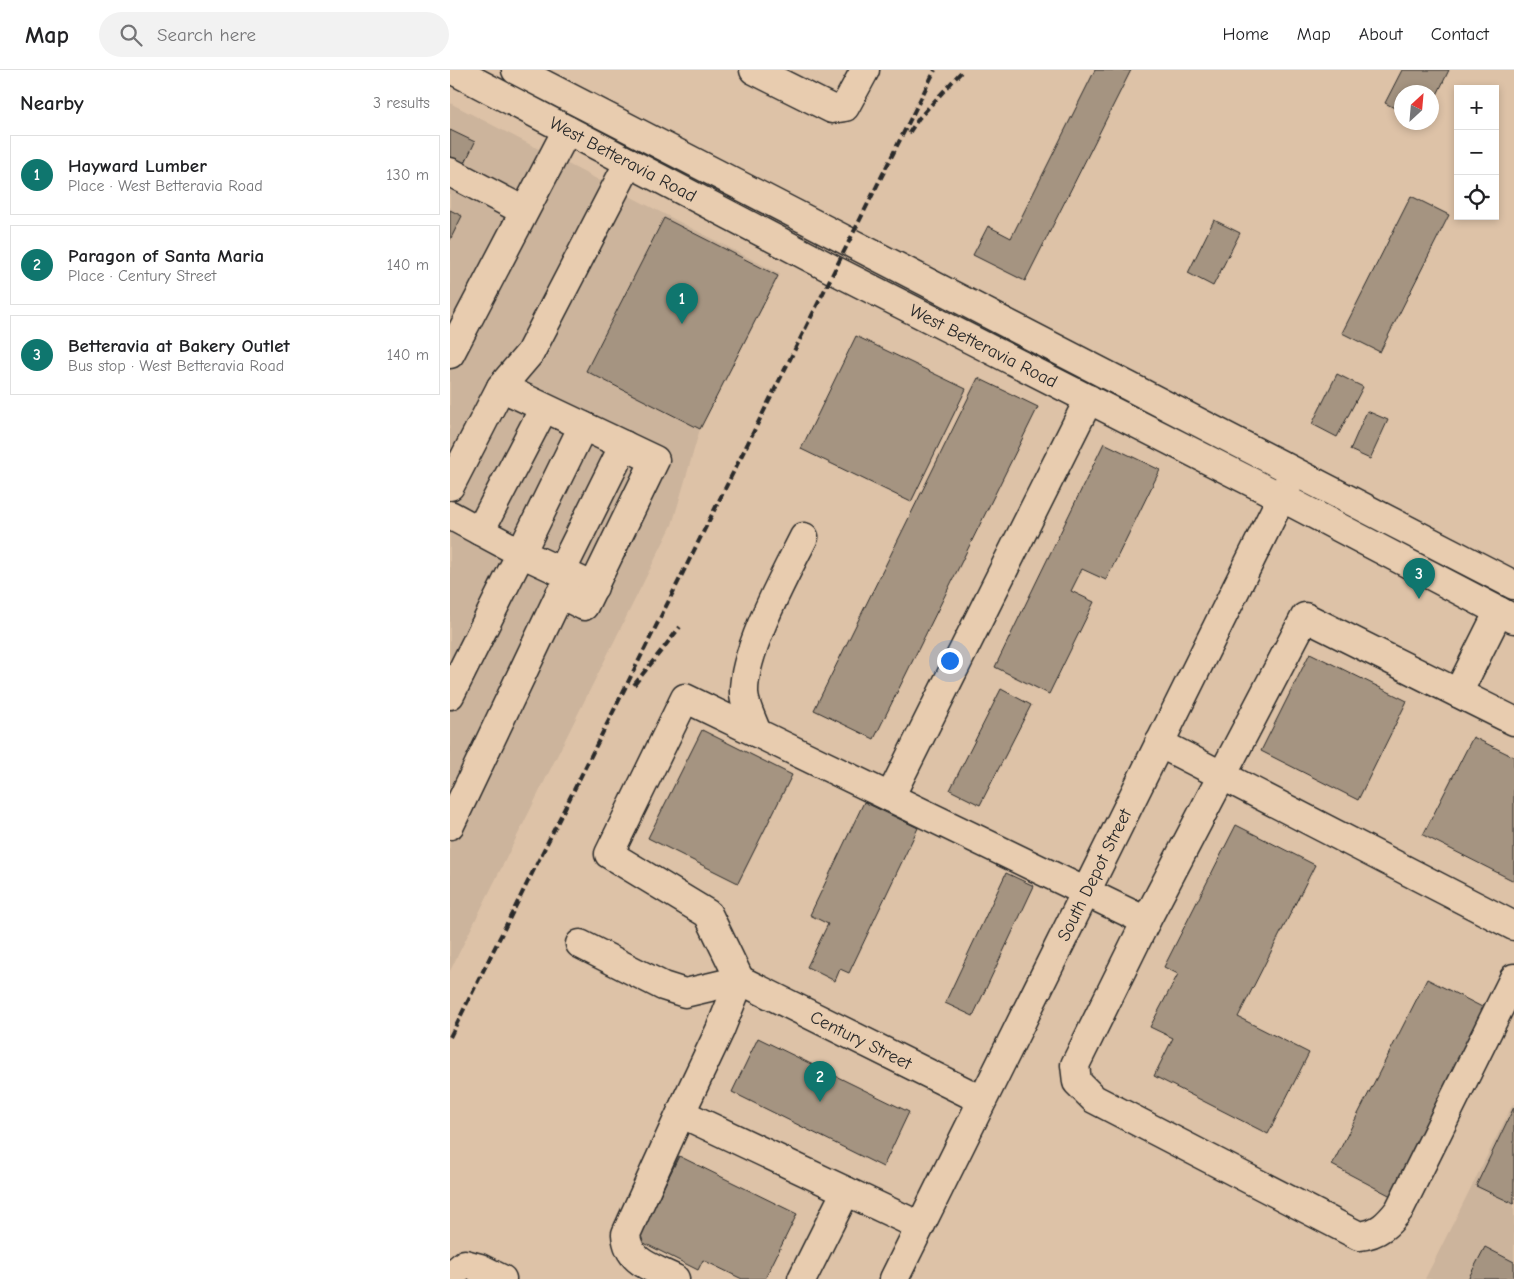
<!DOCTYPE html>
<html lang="en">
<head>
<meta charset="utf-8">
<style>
	body { margin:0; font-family:"Comic Neue",sans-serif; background:#f2f2f2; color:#202124 }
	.controls { position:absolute; right:15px; top:15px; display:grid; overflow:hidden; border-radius:0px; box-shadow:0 2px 8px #0003 }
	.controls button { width:45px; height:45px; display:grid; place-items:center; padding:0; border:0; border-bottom:1px solid #e0e0e0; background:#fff; color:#202124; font:25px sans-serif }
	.compass { position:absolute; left:944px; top:15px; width:45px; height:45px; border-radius:50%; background:#fff; box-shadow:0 2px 8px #0003; rotate:26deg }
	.you { position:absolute; left:499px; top:590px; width:18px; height:18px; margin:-12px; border:4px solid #fff; border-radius:50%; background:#1a73e8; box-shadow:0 0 0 8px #1a73e833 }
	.badge { display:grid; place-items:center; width:32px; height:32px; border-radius:50%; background:#0f766e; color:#fff; font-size:16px; font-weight:700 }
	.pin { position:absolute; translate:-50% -41px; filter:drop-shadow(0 1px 2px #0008) }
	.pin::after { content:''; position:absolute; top:26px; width:18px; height:15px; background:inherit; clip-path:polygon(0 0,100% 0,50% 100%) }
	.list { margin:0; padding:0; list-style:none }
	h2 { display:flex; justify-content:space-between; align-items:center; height:65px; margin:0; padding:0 20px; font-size:21px }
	h2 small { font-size:16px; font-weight:400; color:#757577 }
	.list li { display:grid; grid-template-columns:32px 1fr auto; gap:15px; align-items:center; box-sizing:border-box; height:80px; margin:0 10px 10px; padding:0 10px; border:1px solid #e0e0e0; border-radius:0px }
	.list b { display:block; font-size:19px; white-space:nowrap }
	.list p { margin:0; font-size:16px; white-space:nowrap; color:#757577 }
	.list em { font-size:16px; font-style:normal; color:#757577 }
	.icon { flex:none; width:28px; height:28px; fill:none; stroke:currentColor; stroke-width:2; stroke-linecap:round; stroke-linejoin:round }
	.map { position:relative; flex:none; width:1064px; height:1209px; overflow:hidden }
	header { display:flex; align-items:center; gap:30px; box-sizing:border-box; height:70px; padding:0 25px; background:#fff; border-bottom:1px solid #e0e0e0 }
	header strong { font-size:24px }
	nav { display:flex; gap:28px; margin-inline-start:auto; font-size:18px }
	.search { width:350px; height:45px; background:#f2f2f2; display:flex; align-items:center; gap:12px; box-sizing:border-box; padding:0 18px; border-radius:28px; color:#757577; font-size:19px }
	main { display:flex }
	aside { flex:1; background:#fff }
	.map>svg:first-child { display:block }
</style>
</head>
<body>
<header>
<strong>Map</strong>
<div class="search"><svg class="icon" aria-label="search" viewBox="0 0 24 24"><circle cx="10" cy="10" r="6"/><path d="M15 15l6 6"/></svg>Search here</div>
<nav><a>Home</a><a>Map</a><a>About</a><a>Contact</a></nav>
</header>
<main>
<aside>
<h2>Nearby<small>3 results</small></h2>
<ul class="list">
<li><span class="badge">1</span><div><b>Hayward Lumber</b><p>Place · West Betteravia Road</p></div><em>130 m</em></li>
<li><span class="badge">2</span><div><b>Paragon of Santa Maria</b><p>Place · Century Street</p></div><em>140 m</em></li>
<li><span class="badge">3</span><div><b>Betteravia at Bakery Outlet</b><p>Bus stop · West Betteravia Road</p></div><em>140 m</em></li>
</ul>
</aside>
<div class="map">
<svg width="1064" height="1209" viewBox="0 0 1064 1209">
	<rect width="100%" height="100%" fill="#ddc2a7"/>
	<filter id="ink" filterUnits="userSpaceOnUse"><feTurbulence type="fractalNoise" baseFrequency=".02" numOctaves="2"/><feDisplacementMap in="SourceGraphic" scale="10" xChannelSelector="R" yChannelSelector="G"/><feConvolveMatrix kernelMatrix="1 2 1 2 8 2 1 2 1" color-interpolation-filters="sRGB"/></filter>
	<g filter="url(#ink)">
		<!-- built -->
		<g fill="#ccb49c">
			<polygon points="0,33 330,204 250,359 222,455 0,901"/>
			<polygon points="1064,1032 1064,1209 975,1209"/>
		</g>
		<!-- building -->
		<g fill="#a59481" stroke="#2b2b2b">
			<polygon points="645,0 681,0 575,211 523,185 538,156 561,168"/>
			<polygon points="952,0 999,0 982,35 982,22 952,22 952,42 935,33"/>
			<polygon points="0,60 25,72 12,99 0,93"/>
			<polygon points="961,126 999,145 930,282 892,263"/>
			<polygon points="0,140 12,146 0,170"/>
			<polygon points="214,148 328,206 250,359 136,301"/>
			<polygon points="764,150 790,163 763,216 738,203"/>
			<polygon points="406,266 516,319 461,432 351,379"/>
			<polygon points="887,304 913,317 887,367 862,354"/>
			<polygon points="528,308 588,337 424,669 364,640"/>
			<polygon points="917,341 938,350 920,389 900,380"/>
			<polygon points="654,373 710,400 656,510 632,499 621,521 644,532 599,624 545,597"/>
			<polygon points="860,583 957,631 908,730 811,681"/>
			<polygon points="551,619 581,635 530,735 500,720"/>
			<polygon points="252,660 342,705 288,813 198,768"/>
			<polygon points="1023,667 1064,687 1064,811 973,765"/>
			<polygon points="414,732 468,758 399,903 390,899 385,911 357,897 378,854 360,845"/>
			<polygon points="786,755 865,795 788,947 859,983 818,1064 704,1006 723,968 700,957 728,904 714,897"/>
			<polygon points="556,803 584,816 523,946 495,933"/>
			<polygon points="977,909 1036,939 941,1126 882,1095"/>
			<polygon points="308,968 459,1042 433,1097 282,1022"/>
			<polygon points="1064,1037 1064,1134 1026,1116"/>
			<polygon points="229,1086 347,1144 315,1209 292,1209 253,1190 248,1200 188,1170"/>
			<polygon points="1035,1177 1064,1192 1064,1209 1018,1209"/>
		</g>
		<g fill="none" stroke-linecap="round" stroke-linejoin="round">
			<defs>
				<g id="minor">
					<polyline points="304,0 382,39 395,37 415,0"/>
					<polyline points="0,102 74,141"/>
					<polyline points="0,284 117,60"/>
					<polyline points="51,317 80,283 179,92"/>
					<polyline points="133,356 71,483 144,517"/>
					<polyline points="0,416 51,317 205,390 134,536 110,524 0,755"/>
					<polyline points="0,445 71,483 0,625"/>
					<polyline points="30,461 94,338"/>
					<polyline points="111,502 174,375"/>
					<polyline points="1008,623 1049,541"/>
					<path d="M307,663c-4,-12 -13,-28 -13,-40 -1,-42 41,-118 60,-156"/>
					<polyline points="709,673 1064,856"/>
					<polyline points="440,727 639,329"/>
					<polyline points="696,851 855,547 1064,651"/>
					<polyline points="130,874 213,916 235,923 290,910"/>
					<path id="s1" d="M290,910l242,120"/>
					<path d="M470,1156l-231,-109 -5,-11 36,-76 20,-50 -32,-66 -99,-60 76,-156 461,223 -71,144 2,17 17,17 265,137c20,-2 29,-12 40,-26l115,-232"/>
					<polyline points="1,1209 5,1202 15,1194 30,1198 52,1209"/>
					<path d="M225,1209c-23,-12 -47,-16 -49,-45l58,-128"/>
					<polyline points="352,1209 396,1121"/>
					<path id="s2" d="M444,1209l398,-803"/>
				</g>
				<g id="major">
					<path id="s3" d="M3,0l381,200 447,227 233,122"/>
					<polyline points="66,0 1064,515"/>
				</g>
			</defs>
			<!-- minor casing -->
			<use href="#minor" stroke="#2b2b2b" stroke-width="31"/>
			<!-- major casing -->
			<use href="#major" stroke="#2b2b2b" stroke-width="31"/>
			<!-- minor -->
			<use href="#minor" stroke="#e8ccaf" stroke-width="28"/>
			<!-- major -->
			<use href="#major" stroke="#e8ccaf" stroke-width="28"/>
			<!-- rail -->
			<g stroke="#2b2b2b" stroke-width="4" stroke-dasharray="8 4" stroke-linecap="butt">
				<polyline points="459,63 469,48 513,0"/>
				<polyline points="184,615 230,557"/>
				<polyline points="0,967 485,0"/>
			</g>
		</g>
	</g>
	<g text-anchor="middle" stroke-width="4.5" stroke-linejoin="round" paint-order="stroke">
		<!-- street labels -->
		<g font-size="18" fill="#2b2b2b" stroke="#e8ccaf">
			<text dy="6" stroke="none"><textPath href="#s3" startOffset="192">West Betteravia Road</textPath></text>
			<text dy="6" stroke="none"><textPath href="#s3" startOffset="598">West Betteravia Road</textPath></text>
			<text dy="6" stroke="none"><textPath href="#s2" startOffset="451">South Depot Street</textPath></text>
			<text dy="6" stroke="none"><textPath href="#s1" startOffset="135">Century Street</textPath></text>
		</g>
	</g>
</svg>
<div class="controls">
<button>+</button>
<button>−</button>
<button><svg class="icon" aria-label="locate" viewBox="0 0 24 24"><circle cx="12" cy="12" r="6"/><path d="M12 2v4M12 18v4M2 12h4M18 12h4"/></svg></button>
</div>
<svg class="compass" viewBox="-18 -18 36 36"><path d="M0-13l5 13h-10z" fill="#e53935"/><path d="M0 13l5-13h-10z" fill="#757577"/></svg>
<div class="you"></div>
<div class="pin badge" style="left:232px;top:254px">1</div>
<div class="pin badge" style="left:370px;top:1032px">2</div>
<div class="pin badge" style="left:969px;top:529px">3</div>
</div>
</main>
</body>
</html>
